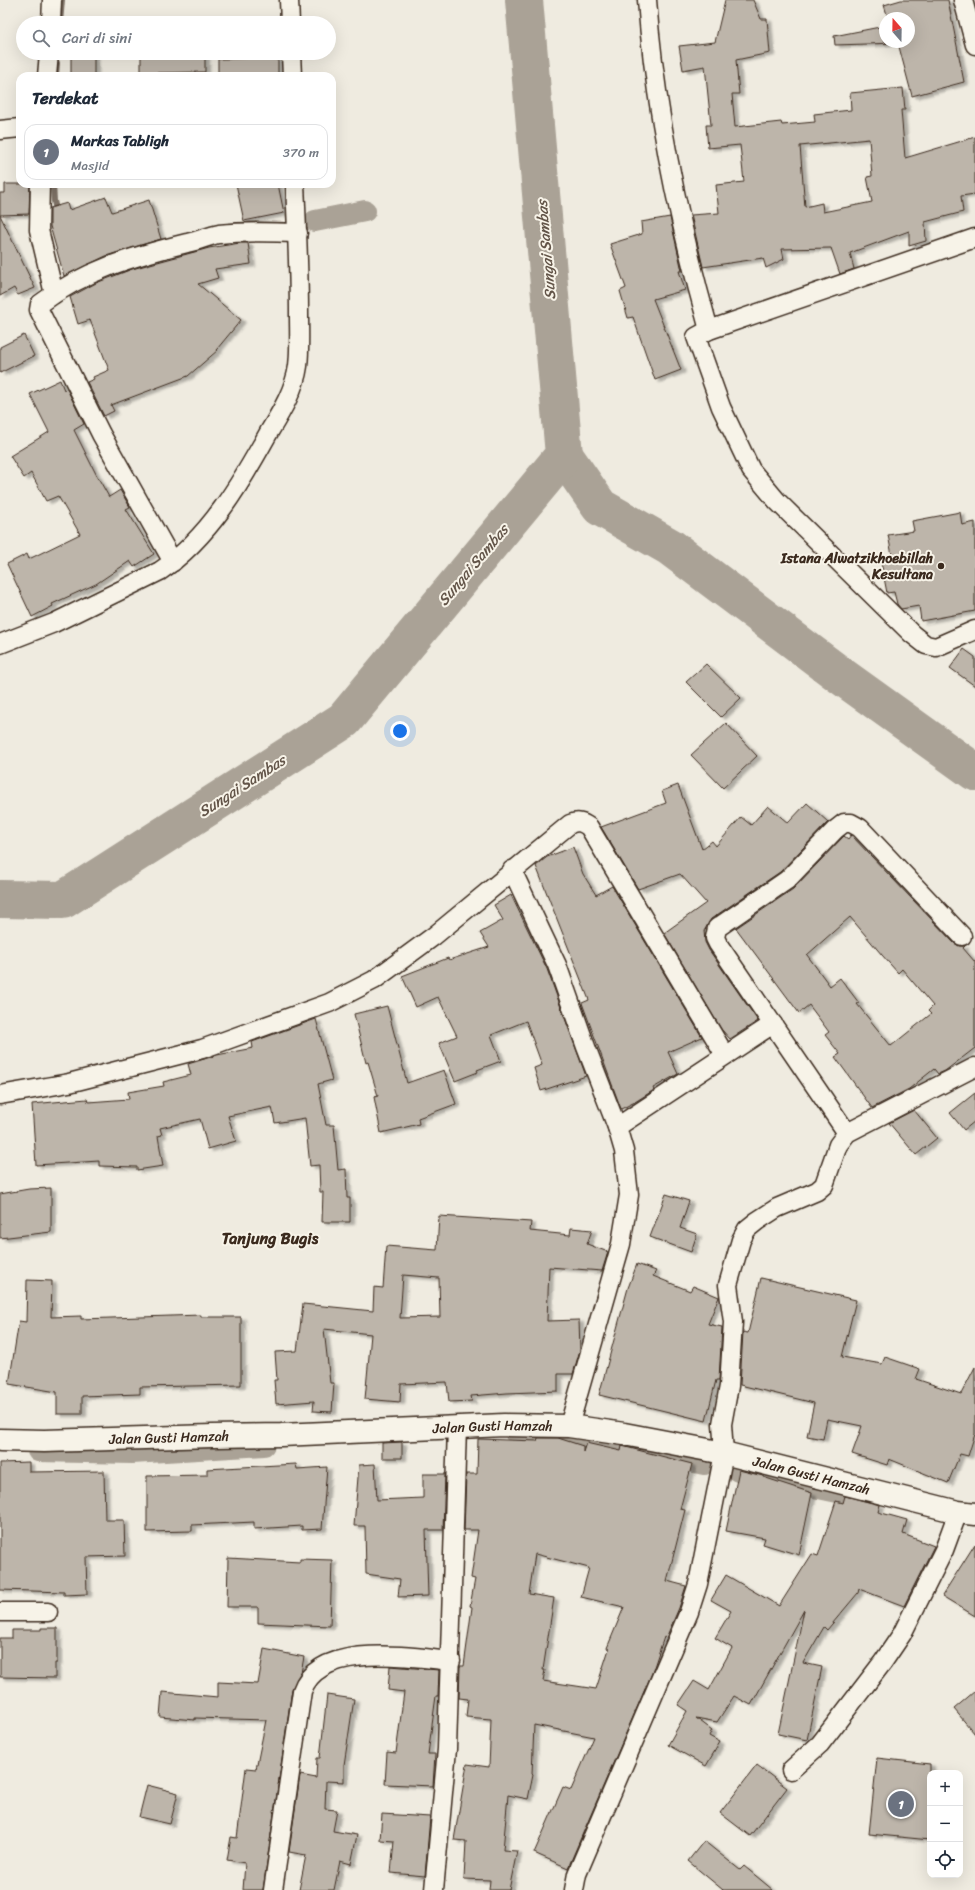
<!DOCTYPE html>
<html lang="id">
<head>
<meta charset="utf-8">
<style>
	body { margin:0; font-family:Sriracha,sans-serif; background:#f6f6f7; color:#1f2937 }
	.controls { position:absolute; right:12px; bottom:12px; display:grid; overflow:hidden; border-radius:8px; box-shadow:0 4px 16px #0002 }
	.controls button { width:36px; height:36px; display:grid; place-items:center; padding:0; border:0; border-bottom:1px solid #e0e1e3; background:#fff; color:#1f2937; font:20px sans-serif }
	.compass { position:absolute; left:879px; top:12px; width:36px; height:36px; border-radius:50%; background:#fff; box-shadow:0 4px 16px #0002; rotate:340deg }
	.you { position:absolute; left:400px; top:731px; width:14px; height:14px; margin:-10px; border:3px solid #fff; border-radius:50%; background:#1a73e8; box-shadow:0 0 0 6px #1a73e833 }
	.badge { display:grid; place-items:center; width:26px; height:26px; border-radius:50%; background:#3b2a1e; color:#fff; font-size:13px; font-weight:700 }
	.pin { position:absolute; translate:-50% -50%; border:2px solid #fff; box-shadow:0 1px 4px #0006 }
	.list { margin:0; padding:0; list-style:none }
	h2 { display:flex; justify-content:space-between; align-items:center; height:52px; margin:0; padding:0 16px; font-size:17px }
	h2 small { font-size:13px; font-weight:400; color:#747a83 }
	.list li { display:grid; grid-template-columns:26px 1fr auto; gap:12px; align-items:center; box-sizing:border-box; height:56px; margin:0 8px 8px; padding:0 8px; border:1px solid #e0e1e3; border-radius:12px }
	.list b { display:block; font-size:15px; white-space:nowrap }
	.list p { margin:0; font-size:13px; white-space:nowrap; color:#747a83 }
	.list em { font-size:13px; font-style:normal; color:#747a83 }
	.icon { flex:none; width:22px; height:22px; fill:none; stroke:currentColor; stroke-width:2; stroke-linecap:round; stroke-linejoin:round }
	.map { position:relative; flex:none; width:975px; height:1890px; overflow:hidden }
	.search { position:absolute; background:#fff; box-shadow:0 4px 16px #0002; left:16px; top:16px; width:320px; height:44px; display:flex; align-items:center; gap:10px; box-sizing:border-box; padding:0 14px; border-radius:22px; color:#747a83; font-size:15px }
	.panel { position:absolute; background:#fff; box-shadow:0 4px 16px #0002; left:16px; top:72px; width:320px; height:116px; border-radius:12px }
	.map>svg:first-child { display:block }
</style>
</head>
<body>
<div class="map">
<svg width="975" height="1890" viewBox="0 0 975 1890">
	<defs>
		<filter id="shadow"><feDropShadow dx="4.5" dy="2.5" stdDeviation="1" flood-color="#0004"/></filter>
	</defs>
	<rect width="100%" height="100%" fill="#efebe0"/>
	<filter id="ink" filterUnits="userSpaceOnUse"><feTurbulence type="fractalNoise" baseFrequency=".025" numOctaves="2"/><feDisplacementMap in="SourceGraphic" scale="8" xChannelSelector="R" yChannelSelector="G"/><feConvolveMatrix kernelMatrix="1 2 1 2 8 2 1 2 1" color-interpolation-filters="sRGB"/></filter>
	<g filter="url(#ink)">
		<g fill="none" stroke-linecap="round" stroke-linejoin="round">
			<!-- stream -->
			<g stroke="#7e7266" stroke-width="6">
				<polyline points="60,23 62,0"/>
				<polyline points="56,76 57,63"/>
				<polyline points="53,184 54,201 57,214"/>
			</g>
			<!-- canal -->
			<g stroke="#aaa296" stroke-width="22">
				<polyline points="315,221 365,211"/>
				<polyline points="516,1434 526,1434 665,1456 704,1464"/>
				<polyline points="38,1451 132,1453 264,1445"/>
				<polyline points="738,1471 847,1494"/>
			</g>
			<!-- river -->
			<g stroke="#aaa296" stroke-width="38">
				<polyline points="564,455 600,507 670,547 840,675 975,772"/>
				<polyline points="0,899 63,900 344,720 564,455 524,0"/>
			</g>
		</g>
		<!-- building -->
		<g fill="#bdb5aa" stroke="#3b2a1e" fill-rule="evenodd" filter="url(#shadow)">
			<path d="M725,0h28l8,19h6l3,34 -34,7 3,34h-7l3,33 46,-5 1,3 33,-3 -1,-8 37,-4 -1,-17 53,-5 2,22h-4l4,48 70,-21v57l-14,2 2,16 -38,10 1,19 -17,5v-15l-59,22 4,16 -14,5 -9,-26 -49,1 2,10 -18,9 -3,-10 -60,9 -12,-52 28,-2 -3,-28 28,-3 -4,-37 -32,3 -2,-23h5l-6,-59 -22,4 -4,-24 36,-4zM869,139l3,37 -5,1 5,25 -49,10 -1,-9 -17,4 -5,-61z"/>
			<polygon points="901,0 948,0 964,82 912,96 898,43 835,45 834,36 885,26 885,42 909,42 909,18 888,18 884,5"/>
			<rect x="71" y="53" width="23" height="23"/>
			<polygon points="141,53 205,53 205,72 141,73"/>
			<polygon points="278,58 278,76 218,76 218,59"/>
			<polygon points="5,184 30,184 29,214 0,215 35,288 18,295 14,288 0,296 0,193 5,193"/>
			<polygon points="236,184 278,184 284,213 244,221"/>
			<polygon points="106,197 112,212 149,200 161,239 106,256 64,276 50,226 50,208 67,203 69,210"/>
			<polygon points="670,217 682,271 679,271 685,290 653,299 681,370 655,380 633,317 628,318 620,291 626,288 610,244 642,234 641,222"/>
			<polygon points="240,243 248,243 251,264 215,269 218,278 198,284 241,320 217,349 218,350 188,376 111,405 114,411 104,416 87,382 94,379 93,377 109,370 90,320 78,324 70,297 96,283 132,269 209,248"/>
			<polygon points="24,335 34,356 0,373 0,347"/>
			<polygon points="60,380 64,390 67,389 84,424 74,430 96,474 109,497 120,490 130,507 126,509 154,554 134,567 130,561 96,584 52,604 53,606 32,617 7,564 27,554 29,559 80,534 58,496 46,501 31,473 24,478 10,456 49,432 30,394"/>
			<polygon points="960,512 962,525 975,522 975,611 921,621 919,606 901,609 897,604 894,592 887,593 880,557 892,555 888,535 914,531 912,521"/>
			<polygon points="964,649 975,657 975,686 950,668"/>
			<polygon points="706,664 741,698 721,717 686,682"/>
			<polygon points="726,723 757,756 723,788 691,755"/>
			<polygon points="678,785 702,849 712,841 716,846 741,817 751,825 768,806 788,823 807,803 828,822 780,872 711,919 704,931 705,942 709,950 758,1021 730,1039 721,1029 664,933 706,903 680,874 638,889 601,827 666,803 662,791"/>
			<path d="M851,835l103,108 5,3h6l-2,2 12,14v86l-30,23 -7,3 -4,-5 -25,20 -37,19 -37,-51 5,-3 -15,-19 4,-3 -20,-27 -10,8 -63,-85 57,-39 49,-51 2,-2 4,3zM850,917l32,38 16,18 4,-4 31,37 -5,5 3,3 -40,32 -34,-42 2,-1 -19,-25 -10,8 -23,-31z"/>
			<polygon points="573,847 583,874 596,895 612,886 702,1037 668,1052 678,1074 653,1088 654,1090 635,1102 621,1109 582,1003 589,1000 536,866 547,857"/>
			<polygon points="511,895 547,969 586,1076 541,1091 534,1068 542,1065 526,1021 491,1035 501,1061 477,1070 478,1072 455,1081 439,1043 457,1036 438,997 416,1007 402,976 448,958 449,960 489,947 480,933 503,920 494,905"/>
			<polygon points="387,1006 407,1083 444,1070 456,1104 418,1118 419,1124 381,1133 374,1097 378,1096 368,1062 366,1063 354,1014"/>
			<polygon points="316,1019 332,1080 318,1084 326,1125 334,1125 338,1170 346,1169 347,1198 350,1198 350,1222 322,1222 323,1192 320,1192 319,1165 310,1166 305,1118 275,1123 272,1107 228,1116 236,1141 208,1149 200,1119 160,1128 162,1135 158,1136 163,1166 137,1170 137,1167 99,1166 99,1161 36,1165 32,1104 87,1099 88,1102 129,1099 128,1092 164,1086 163,1082 191,1075 188,1064 217,1055 253,1048 252,1042"/>
			<polygon points="975,1093 975,1121 964,1130 950,1113"/>
			<polygon points="914,1110 937,1138 916,1155 889,1123"/>
			<polygon points="51,1188 51,1232 0,1238 0,1194 29,1189"/>
			<polygon points="666,1194 689,1201 680,1228 697,1234 691,1252 650,1237"/>
			<path d="M439,1216l92,6 -1,9 40,4 1,-7 21,2 -5,14 21,8 -6,19 -53,-4 -2,54 32,-1 1,30 -7,24h-15v17l-51,2 -36,3 1,5 -23,1 -2,-20 -46,2 -1,18 -35,-3 6,-65 -47,-5 6,54h4l-2,29 -19,-1 1,-10 -38,3 -2,-24h3l-2,-28 22,-1 6,-47 70,7 1,-24 9,1 3,-42 51,4zM403,1275l36,3 1,39 -40,1z"/>
			<polygon points="637,1264 656,1271 653,1276 690,1291 693,1286 719,1297 708,1324 722,1327 719,1380 716,1380 706,1421 599,1395 628,1288"/>
			<polygon points="761,1278 856,1300 842,1357 882,1364 885,1357 920,1369 916,1379 961,1394 975,1367 975,1434 968,1456 960,1454 948,1483 889,1459 887,1465 852,1454 862,1426 827,1419 823,1439 807,1436 814,1403 740,1385 743,1332 748,1333"/>
			<polygon points="27,1280 52,1281 51,1317 81,1316 81,1319 201,1315 201,1317 241,1317 241,1385 140,1387 140,1394 82,1396 82,1414 57,1414 57,1392 9,1384 19,1321 26,1322"/>
			<path d="M538,1438h20l25,8v6l3,-9 35,8 1,-5 70,18 -12,45 5,1 -18,71 19,5 -7,22 -13,30 -2,-1 -12,36 -84,195 -34,-15 29,-66 8,3 23,-53 -60,-12 -2,49 1,1 -5,24 -20,-4 -5,55 14,1 -8,39h-20l1,-10 -26,-1 2,-38 -12,-1 13,-76 22,3 2,-48 -25,-2 2,-18 -9,-1 1,-32h4l8,-59 -2,-1 5,-27 -4,-1 7,-48h-14l2,-56h11l1,-35 59,2zM535,1554l54,14 -8,29 43,10 -17,41 2,1 -13,40 -53,-8 2,-11h-2l11,-72 -25,-4z"/>
			<polygon points="402,1442 402,1458 382,1458 382,1443"/>
			<polygon points="29,1462 29,1472 104,1471 105,1520 124,1520 125,1556 86,1557 87,1594 64,1595 64,1592 0,1590 0,1463"/>
			<polygon points="296,1464 297,1469 327,1467 322,1529 302,1530 302,1526 254,1529 254,1522 192,1525 192,1531 147,1532 147,1476 207,1475 207,1469"/>
			<polygon points="375,1464 377,1500 423,1498 423,1474 445,1474 443,1530 426,1530 428,1596 398,1597 400,1579 366,1574 365,1526 354,1526 359,1465"/>
			<polygon points="739,1470 763,1476 763,1477 812,1493 799,1555 763,1544 765,1538 726,1531"/>
			<polygon points="845,1496 880,1505 878,1512 907,1520 903,1534 934,1546 904,1606 859,1589 858,1593 827,1630 824,1627 803,1663 822,1667 807,1740 778,1734 804,1610 751,1705 734,1696 717,1722 696,1718 712,1730 709,1736 720,1742 706,1766 668,1745 687,1711 678,1705 694,1681 709,1690 732,1648 715,1638 731,1611 711,1600 726,1575 779,1606 812,1554 818,1556 836,1501 843,1503"/>
			<polygon points="975,1544 975,1616 942,1596"/>
			<polygon points="228,1558 300,1562 300,1559 332,1560 330,1626 258,1623 258,1607 227,1607"/>
			<polygon points="41,1628 57,1628 57,1663 55,1663 55,1678 0,1677 0,1638 12,1638 12,1630 41,1630"/>
			<polygon points="264,1649 304,1657 301,1673 292,1689 263,1890 243,1890 245,1863 227,1860 231,1837 237,1838 246,1768 256,1769 266,1720 195,1718 195,1720 160,1717 162,1692 218,1697 218,1682 258,1684"/>
			<polygon points="390,1666 439,1670 438,1696 436,1696 428,1754 435,1754 433,1786 385,1784 387,1752 396,1753 404,1692 388,1690"/>
			<polygon points="975,1691 975,1734 954,1709"/>
			<polygon points="327,1695 354,1699 344,1765 344,1782 326,1781 325,1809 337,1810 333,1831 357,1835 351,1864 340,1861 334,1890 299,1890 306,1855 289,1852 300,1775 316,1778 317,1758 320,1758"/>
			<polygon points="877,1758 930,1764 930,1840 869,1834"/>
			<polygon points="757,1765 787,1788 750,1836 720,1813"/>
			<polygon points="147,1785 178,1793 170,1824 139,1817"/>
			<polygon points="382,1814 430,1817 425,1876 391,1873 394,1841 380,1840"/>
			<polygon points="704,1841 740,1870 744,1866 773,1890 723,1890 688,1861"/>
		</g>
		<g fill="none" stroke-linecap="round" stroke-linejoin="round">
			<defs>
				<g id="minor">
					<polyline points="289,0 290,23"/>
					<path d="M647,0c8,112 32,223 62,330"/>
					<polyline points="963,0 975,45"/>
					<polyline points="51,23 52,0"/>
					<polyline points="291,53 292,76"/>
					<polyline points="47,76 49,53"/>
					<polyline points="0,130 20,128"/>
					<polyline points="40,184 39,230 54,294"/>
					<polyline points="975,238 709,330 696,337 721,407 751,470 777,501 912,634 926,645 936,647 975,630"/>
					<path d="M173,562l-72,-128 -62,-124 1,-6c43,-33 94,-48 147,-61 11,-2 21,-7 32,-9 26,-3 52,-2 79,-1"/>
					<path d="M0,644l54,-21 106,-52c49,-33 81,-88 109,-139 12,-20 26,-43 29,-66 2,-17 1,-35 1,-52 0,-43 -2,-86 -4,-130"/>
					<polyline points="512,870 557,965 586,1047 617,1127 624,1151 629,1195 621,1244 569,1426"/>
					<path d="M0,1095l69,-12 133,-34 127,-46 45,-23 60,-44 136,-112c8,-3 12,-2 19,3l136,228"/>
					<polyline points="617,1127 773,1024"/>
					<polyline points="847,1133 718,944 715,938 717,928 787,880 835,830 844,823 851,823 860,828 962,936"/>
					<polyline points="0,1612 48,1612"/>
					<polyline points="791,1770 820,1744 883,1662 902,1634 944,1550 958,1512"/>
					<path d="M273,1890l29,-199c17,-50 109,-34 149,-30"/>
					<polyline points="434,1890 447,1749 457,1427"/>
					<polyline points="574,1890 577,1874 689,1612 698,1584 724,1453 722,1424 729,1386 733,1322 728,1285 741,1240 747,1229 757,1221 777,1208 817,1191 824,1185 838,1145 847,1133 975,1067"/>
				</g>
				<g id="tertiary">
					<path id="s1" d="M0,1440l44,1 168,-5 69,-1 223,-10 65,1 55,8 100,19 234,59 17,2"/>
				</g>
			</defs>
			<!-- minor casing -->
			<use href="#minor" stroke="#3b2a1e" stroke-width="21"/>
			<!-- tertiary casing -->
			<use href="#tertiary" stroke="#3b2a1e" stroke-width="25"/>
			<!-- minor -->
			<use href="#minor" stroke="#f7f3e8" stroke-width="18"/>
			<!-- tertiary -->
			<use href="#tertiary" stroke="#f7f3e8" stroke-width="22"/>
		</g>
	</g>
	<!-- markers -->
	<circle fill="#3b2a1e" stroke="#f7f3e8" stroke-width="1.5" cx="941" cy="566" r="4"/>
	<g text-anchor="middle" stroke-width="4" stroke-linejoin="round" paint-order="stroke">
		<!-- poi labels -->
		<g font-size="14" font-weight="bold" fill="#3b2a1e" stroke="#f7f3e8" text-anchor="end">
			<text x="933" y="563">Istana Alwatzikhoebillah<tspan x="933" dy="16">Kesultana</tspan></text>
		</g>
		<!-- street labels -->
		<g font-size="14" fill="#3b2a1e" stroke="#f7f3e8">
			<text dy="5" stroke="none"><textPath href="#s1" startOffset="493">Jalan Gusti Hamzah</textPath></text>
			<text dy="5" stroke="none"><textPath href="#s1" startOffset="169">Jalan Gusti Hamzah</textPath></text>
			<text dy="5" stroke="none"><textPath href="#s1" startOffset="817">Jalan Gusti Hamzah</textPath></text>
		</g>
		<!-- water labels -->
		<g font-size="15" font-style="italic" fill="#625448" stroke="#f7f3e8">
			<text transform="translate(546 250) rotate(-95)" y="5">Sungai Sambas</text>
			<text transform="translate(473 565) rotate(-50)" y="5">Sungai Sambas</text>
			<text transform="translate(242 786) rotate(-33)" y="5">Sungai Sambas</text>
		</g>
		<!-- quarter labels -->
		<g font-size="16" font-weight="bold" fill="#3b2a1e" stroke="#f7f3e8">
			<text x="270" y="1244">Tanjung Bugis</text>
		</g>
	</g>
</svg>
<div class="controls">
<button>+</button>
<button>−</button>
<button><svg class="icon" aria-label="locate" viewBox="0 0 24 24"><circle cx="12" cy="12" r="6"/><path d="M12 2v4M12 18v4M2 12h4M18 12h4"/></svg></button>
</div>
<svg class="compass" viewBox="-18 -18 36 36"><path d="M0-13l5 13h-10z" fill="#e53935"/><path d="M0 13l5-13h-10z" fill="#747a83"/></svg>
<div class="you"></div>
<div class="pin badge" style="left:901px;top:1804px;background:#6b7280">1</div>
<div class="search"><svg class="icon" aria-label="search" viewBox="0 0 24 24"><circle cx="10" cy="10" r="6"/><path d="M15 15l6 6"/></svg>Cari di sini</div>
<section class="panel">
<h2>Terdekat<small></small></h2>
<ul class="list">
<li><span class="badge" style="background:#6b7280">1</span><div><b>Markas Tabligh</b><p>Masjid</p></div><em>370 m</em></li>
</ul>
</section>
</div>
</body>
</html>
